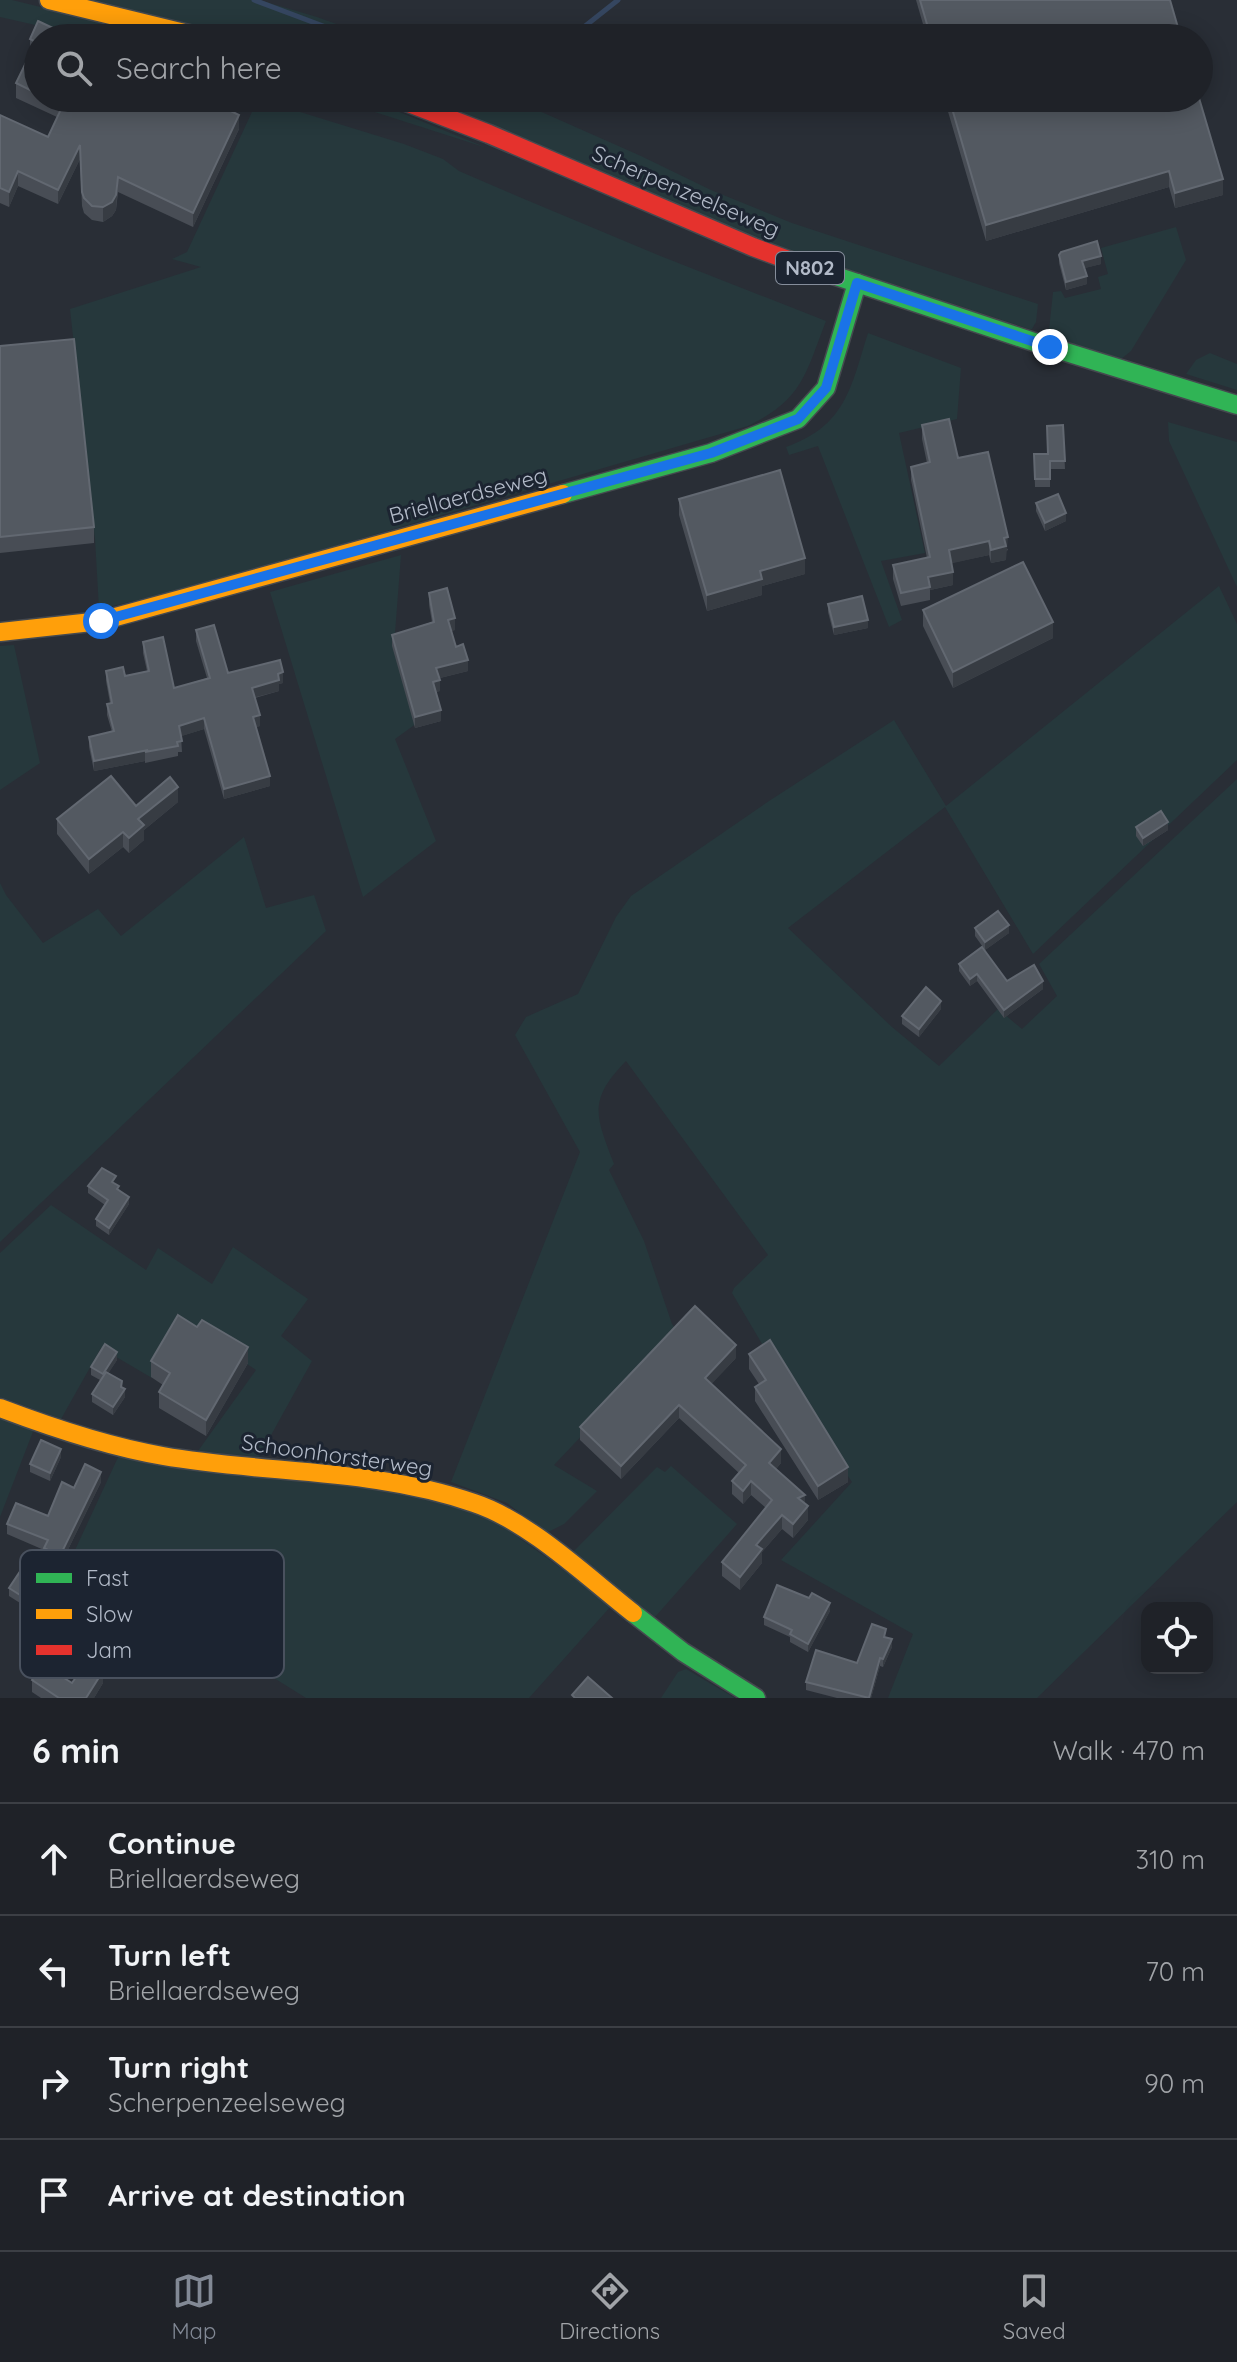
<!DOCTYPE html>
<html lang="en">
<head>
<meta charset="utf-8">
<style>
	body { margin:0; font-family:Quicksand,sans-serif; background:#272a30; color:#f1f3f6 }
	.controls { position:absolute; right:24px; bottom:24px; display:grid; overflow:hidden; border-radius:16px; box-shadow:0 4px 20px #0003 }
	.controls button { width:72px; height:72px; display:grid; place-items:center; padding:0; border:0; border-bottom:2px solid #3c3f45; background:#1f2228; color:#f1f3f6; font:40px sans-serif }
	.stop { position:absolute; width:24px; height:24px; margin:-18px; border:6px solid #1a73e8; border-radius:50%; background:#fff }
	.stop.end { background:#1a73e8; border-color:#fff; box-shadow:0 2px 8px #0008 }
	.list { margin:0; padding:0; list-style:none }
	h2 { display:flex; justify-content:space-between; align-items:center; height:104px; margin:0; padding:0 32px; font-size:34px }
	h2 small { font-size:26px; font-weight:400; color:#a1a4a8 }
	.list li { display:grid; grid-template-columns:52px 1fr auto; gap:24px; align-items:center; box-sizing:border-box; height:112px; padding:0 32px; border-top:2px solid #3c3f45 }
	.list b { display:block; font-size:30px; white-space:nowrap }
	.list p { margin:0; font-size:26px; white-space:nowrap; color:#a1a4a8 }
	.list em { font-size:26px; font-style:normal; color:#a1a4a8 }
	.icon { flex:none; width:44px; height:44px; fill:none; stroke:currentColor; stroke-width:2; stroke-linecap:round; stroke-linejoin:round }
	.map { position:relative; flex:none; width:1237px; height:1698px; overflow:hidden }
	.search { position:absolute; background:#1f2228; box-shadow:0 4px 20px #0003; left:24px; right:24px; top:24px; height:88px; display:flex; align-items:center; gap:20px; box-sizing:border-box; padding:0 28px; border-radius:44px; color:#a1a4a8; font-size:30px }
	.sheet { height:552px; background:#1f2228 }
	nav { display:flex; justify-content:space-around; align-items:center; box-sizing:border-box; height:112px; border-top:2px solid #3c3f45; background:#1f2228; font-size:22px; color:#a1a4a8 }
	nav a { display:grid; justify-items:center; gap:4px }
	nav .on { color:#828995 }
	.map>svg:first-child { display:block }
</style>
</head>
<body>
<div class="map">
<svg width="1237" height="1698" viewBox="0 0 1237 1698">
	<rect width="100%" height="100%" fill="#292e36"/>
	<!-- green -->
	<g fill="#26383c">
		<polygon points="0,0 12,0 98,21 104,23 116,38 93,38 0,17"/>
		<polygon points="86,0 259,0 317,17 375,38 236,38"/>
		<polygon points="331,98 365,98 487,148"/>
		<polygon points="421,98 510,98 641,156 711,190 792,223 1038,304 1036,322 1032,329 1029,329 760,240"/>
		<path d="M258,99l146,45 39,15 16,12 58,25 141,59 168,66c-21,54 -23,78 -78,105l-416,121 -180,50 -53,12 -4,-70 -25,-230 131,-42 -29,-8 15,-7z"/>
		<polygon points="1176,227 1186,260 1131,351 1121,359 1053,338 1049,330 1053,292 1061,291 1065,298 1101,289 1098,277 1108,274 1101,248"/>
		<path d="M868,333l93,35 -4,51 -58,14 26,120 -44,8 21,59 -13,7 -71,-181 -29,9 -3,-8c60,-21 65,-60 82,-114z"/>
		<polygon points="1210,353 1237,364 1237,390 1186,374 1196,360"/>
		<polygon points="1168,422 1237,442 1237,587 1169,441"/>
		<polygon points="401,555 394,646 417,723 395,739 436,841 363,897 270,592"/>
		<path d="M1219,586l18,38v136l-204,194 -88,-147 -157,121 104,99 47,39 59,-57 24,20 35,-33 -18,-32 198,-185v723l-200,196h-149l25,-64 -132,-74 71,-78 -71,-106 -49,-83 2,-5 34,-33 -142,-194c-39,40 -30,55 -12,103l-5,6 35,71 28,83 7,9 -125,132 43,26 -33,33 -18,9 -39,-30 -56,-21 129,-330 -65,-117 11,-18 52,-23 38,-77 15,-21 138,-95 125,-81 52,86z"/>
		<polygon points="14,645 40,763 0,790 0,646"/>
		<polygon points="244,837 266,908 314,895 326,931 0,1242 0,883 6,895 43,943 98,909 121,936"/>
		<polygon points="51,1205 146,1270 158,1248 212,1284 233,1247 308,1299 281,1336 312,1361 259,1457 198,1451 256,1370 185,1322 152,1378 101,1348 61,1419 0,1397 0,1253"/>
		<polygon points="0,1417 34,1429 0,1517"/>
		<polygon points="120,1453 328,1478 475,1506 612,1605 529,1698 306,1698 213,1640 63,1576"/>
		<polygon points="671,1466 737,1524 655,1617 572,1553 657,1467 665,1472"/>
		<polygon points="686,1669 735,1698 661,1698 678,1672"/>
	</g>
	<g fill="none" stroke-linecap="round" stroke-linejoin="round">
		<!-- stream -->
		<g stroke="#354660" stroke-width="5">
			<polyline points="254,0 355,38"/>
			<polyline points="570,38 618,0"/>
		</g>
		<defs>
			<g id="fast">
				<polyline points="791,261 1040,344 1237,405"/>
				<polyline points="563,494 711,453 798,419 826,388 857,283"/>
				<polyline points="633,1613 683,1652 756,1698"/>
			</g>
			<g id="slow">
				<polyline points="49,0 205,38"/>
				<polyline points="0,632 101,621 563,494"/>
				<path d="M0,1408c50,19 110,39 163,48 103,18 211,12 311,47 55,18 113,74 159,110"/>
			</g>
			<polyline id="jam" points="396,98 489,134 753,247 791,261"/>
		</defs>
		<!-- fast casing -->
		<use href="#fast" stroke="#45494f" stroke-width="21"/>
		<!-- slow casing -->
		<use href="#slow" stroke="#45494f" stroke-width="21"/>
		<!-- jam casing -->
		<use href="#jam" stroke="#45494f" stroke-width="21"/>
		<!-- fast -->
		<use href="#fast" stroke="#30b455" stroke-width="18"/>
		<!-- slow -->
		<use href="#slow" stroke="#ff9f0a" stroke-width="18"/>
		<!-- jam -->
		<use href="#jam" stroke="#e5322d" stroke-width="18"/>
	</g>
	<!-- wall -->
	<g fill="#484d55">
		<polygon points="916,0 1170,0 1181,38 927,38"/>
		<polygon points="38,38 38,98 168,98 239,129 193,227 118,192 116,210 112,216 103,222 92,220 84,213 82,206 80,159 58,204 18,186 9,207 0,203 0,115 48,137 57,117 16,98 16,83 30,54 30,39"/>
		<polygon points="944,98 1199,98 1223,195 1175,208 1169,187 986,241"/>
		<polygon points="1059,255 1101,264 1084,268 1087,284 1066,290 1059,263"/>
		<polygon points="0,346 94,527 94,543 0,553"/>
		<polygon points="922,425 958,458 1008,550 1006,551 1006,560 991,563 989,555 951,563 953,585 930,590 930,600 901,606 893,579 893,565 927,558 911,480 911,467 927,463 922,439"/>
		<polygon points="1063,425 1065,469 1050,469 1050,487 1035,487 1034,454 1048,454"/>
		<polygon points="679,499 805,574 762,586 762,595 707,611 679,515"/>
		<polygon points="1036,503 1066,521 1045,531 1036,511"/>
		<polygon points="429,593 455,630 451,631 456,647 468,671 440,678 440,691 436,692 441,721 415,728 392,646 392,635 432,622 429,605"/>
		<polygon points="828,604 868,628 834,635 828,612"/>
		<polygon points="923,610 1053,638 953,688 923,626"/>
		<polygon points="196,630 228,673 283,683 279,684 279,691 255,698 260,726 256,727 270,786 224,799 204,729 181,736 182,752 178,752 178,756 145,763 145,761 94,771 89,747 89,737 112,732 107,715 107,704 110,703 106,681 106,671 125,676 147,671 143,653 143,642 174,688 207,678 196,641"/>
		<polygon points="178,802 144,830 144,840 129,853 123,847 89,874 57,834 57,819 136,806"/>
		<polygon points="1136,827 1168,830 1143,846 1136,836"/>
		<polygon points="975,928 1009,933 985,950 975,936"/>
		<polygon points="959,964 1007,981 1043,989 1004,1018 977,981 970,986 959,971"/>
		<polygon points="941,1009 919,1037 902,1024 902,1016"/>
		<polygon points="115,1184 129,1204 109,1235 96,1226 96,1219 105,1205 88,1193 88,1186"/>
		<polygon points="749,1354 848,1482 818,1500 755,1401 755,1387 759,1384 749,1369"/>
		<polygon points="736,1358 711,1384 781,1463 776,1469 805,1504 808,1520 793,1538 782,1529 762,1552 762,1563 740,1590 722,1576 722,1562 766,1508 751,1495 743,1504 732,1494 732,1481 739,1473 679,1418 621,1479 580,1440 580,1427"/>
		<polygon points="117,1360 108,1373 122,1387 125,1397 113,1415 92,1402 92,1394 100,1380 91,1375 91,1367"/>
		<polygon points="151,1361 248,1363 206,1436 159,1408 159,1392 163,1385 151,1377"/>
		<polygon points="61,1457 50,1481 30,1472 30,1464"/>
		<polygon points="101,1482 60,1566 44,1559 44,1550 7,1534 7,1524 48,1516 74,1488"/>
		<polygon points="9,1588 50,1598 39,1615 9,1596"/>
		<polygon points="830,1611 808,1652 790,1642 790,1637 764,1625 764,1617"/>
		<polygon points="70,1630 47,1667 72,1683 103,1683 94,1698 41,1698 32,1692 32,1680 40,1666 30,1659 30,1651"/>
		<polygon points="886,1638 892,1647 883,1667 880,1666 871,1698 837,1698 806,1690 806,1682 857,1663"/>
	</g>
	<!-- shaded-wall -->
	<g fill="#373c43">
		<polygon points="239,115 239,129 193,227 193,213"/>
		<polygon points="80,145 80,159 58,204 58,190"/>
		<polygon points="18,171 18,186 9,207 9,192"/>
		<polygon points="1169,171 1169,187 986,241 986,225"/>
		<polygon points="118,177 116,210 112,216 103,222 103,207"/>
		<polygon points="1223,179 1223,195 1175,208 1175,193"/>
		<polygon points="1101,256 1101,264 1082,269 1082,261"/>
		<polygon points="1087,276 1087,284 1066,290 1066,282"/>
		<polygon points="1066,513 1066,521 1045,531 1045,523"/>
		<polygon points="1008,537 1006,560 991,563 991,550 1004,538"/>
		<polygon points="989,541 989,555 949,564 949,550"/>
		<polygon points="805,558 805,574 762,586 762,595 707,611 707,595 760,571"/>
		<polygon points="953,572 953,585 930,590 928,577"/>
		<polygon points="455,618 455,630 448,632 448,620"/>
		<polygon points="868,620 868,628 834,635 834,627"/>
		<polygon points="1053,622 1053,638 953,688 953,672"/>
		<polygon points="468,660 468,671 436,679 436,668"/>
		<polygon points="283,672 283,683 279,684 279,691 252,698 252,688"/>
		<polygon points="440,680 440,691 433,693 433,682"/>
		<polygon points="441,710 441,721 415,728 415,717"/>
		<polygon points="260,715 260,726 253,728 253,717"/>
		<polygon points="204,718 204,729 179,737 179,726"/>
		<polygon points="148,750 145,752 145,761 94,771 94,761"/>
		<polygon points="270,776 270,786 224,799 224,789"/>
		<polygon points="178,787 178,802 144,830 144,840 129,853 129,838 138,819"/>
		<polygon points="1168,822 1168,830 1143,846 1143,838"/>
		<polygon points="123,832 123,847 89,874 89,859"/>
		<polygon points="1009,925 1009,933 985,950 985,942"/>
		<polygon points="977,974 977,981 970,986 970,979"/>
		<polygon points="1043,981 1043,989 1004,1018 1004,1010"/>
		<polygon points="941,1001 941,1009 919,1037 919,1029"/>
		<polygon points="129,1197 129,1204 109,1235 109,1228"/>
		<polygon points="736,1345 736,1358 705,1391 705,1378"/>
		<polygon points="248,1347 248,1363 206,1436 206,1420"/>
		<polygon points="117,1352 117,1360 103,1382 103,1374"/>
		<polygon points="125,1389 125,1397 113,1415 113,1407"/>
		<polygon points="679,1405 679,1418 621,1479 621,1466"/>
		<polygon points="61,1449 61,1457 50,1481 50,1473"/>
		<polygon points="781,1449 781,1463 769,1477 769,1463"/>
		<polygon points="848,1467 848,1482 818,1500 818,1486"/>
		<polygon points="101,1472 101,1482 60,1566 60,1556"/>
		<polygon points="751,1481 751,1495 743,1504 743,1491"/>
		<polygon points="805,1495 805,1508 798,1498"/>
		<polygon points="808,1506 808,1520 793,1538 793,1524"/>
		<polygon points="782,1515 782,1529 762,1552 762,1563 740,1590 740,1577 756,1545"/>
		<polygon points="50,1590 50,1598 39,1615 39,1607"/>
		<polygon points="830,1603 830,1611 808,1652 808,1644"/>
		<polygon points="70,1622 70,1630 45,1670 45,1662"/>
		<polygon points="892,1639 892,1647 883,1667 883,1659"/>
		<polygon points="880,1658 880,1666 871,1698 869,1698"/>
		<polygon points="103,1671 103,1683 94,1698 86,1698"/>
	</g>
	<!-- building -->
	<g fill="#535961" stroke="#626871" stroke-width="2">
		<polygon points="920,0 1170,0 1181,38 931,38"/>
		<polygon points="38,21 74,38 38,38 38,94 16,83 36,42 30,39"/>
		<polygon points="47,98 168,98 181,104 184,98 204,98 239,115 193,213 118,177 116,195 112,202 103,207 92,206 84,198 82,192 80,145 58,190 18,171 9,192 0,188 0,115 48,137 63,105"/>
		<polygon points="949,98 1199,98 1223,179 1175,193 1169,171 986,225"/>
		<polygon points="1097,241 1101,256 1082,261 1087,276 1066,282 1059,255 1061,252"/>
		<polygon points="74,339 94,527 0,537 0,346"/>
		<polygon points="949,419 958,458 988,452 1008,537 1004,538 1006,546 991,550 989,541 949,550 953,572 928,577 930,587 901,593 893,565 930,557 911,467 930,462 922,425"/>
		<polygon points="1063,425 1065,461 1050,461 1050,479 1035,479 1034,454 1048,454 1047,426"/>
		<polygon points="780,470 805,558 760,571 762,579 707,595 679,499"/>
		<polygon points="1058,494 1066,513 1045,523 1036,503"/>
		<polygon points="1023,562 1053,622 953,672 923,610"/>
		<polygon points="447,588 455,618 448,620 456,647 463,644 468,660 436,668 440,680 433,682 441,710 415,717 392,635 434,622 429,593"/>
		<polygon points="862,596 868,620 834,627 828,604"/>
		<polygon points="214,625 228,673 280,660 283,672 278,674 279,680 252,688 260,715 253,717 270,776 224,789 204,718 179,726 182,741 177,742 178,746 145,752 148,750 94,761 89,737 114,731 107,704 112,703 106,671 123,667 125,676 149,671 143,642 163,637 174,688 210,678 196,630"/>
		<polygon points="111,776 136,806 170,777 178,787 138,819 144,825 129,838 123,832 89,859 57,819"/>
		<polygon points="1161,811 1168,822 1143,838 1136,827"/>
		<polygon points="998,911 1009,925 985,942 975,928"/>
		<polygon points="982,947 1007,981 1034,965 1043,981 1004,1010 977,974 970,979 959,964"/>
		<polygon points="926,987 941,1001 919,1029 902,1016"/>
		<polygon points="102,1168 116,1176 112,1182 119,1186 117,1189 129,1197 109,1228 96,1219 108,1200 88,1186"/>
		<polygon points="695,1306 736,1345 705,1378 781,1449 769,1463 805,1495 798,1498 808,1506 793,1524 782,1515 756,1545 762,1549 740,1577 722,1562 772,1500 751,1481 743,1491 732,1481 746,1465 679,1405 621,1466 580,1427"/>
		<polygon points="178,1315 197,1327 202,1320 248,1347 206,1420 159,1392 170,1373 151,1361"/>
		<polygon points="770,1340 848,1467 818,1486 755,1387 766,1380 749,1354"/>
		<polygon points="105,1344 117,1352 103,1374 91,1367"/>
		<polygon points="106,1372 122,1381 121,1387 125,1389 113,1407 92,1394"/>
		<polygon points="41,1440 61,1449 50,1473 30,1464"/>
		<polygon points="85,1464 101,1472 60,1556 44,1548 48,1540 7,1524 16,1503 48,1516 62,1482 74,1488"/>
		<polygon points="21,1570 50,1590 39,1607 9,1588"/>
		<polygon points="777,1585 809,1598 812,1593 830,1603 808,1644 790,1634 792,1630 764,1617"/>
		<polygon points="872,1624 886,1629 884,1637 892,1639 883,1659 880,1658 869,1698 806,1682 816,1650 857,1663"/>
		<polygon points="87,1661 103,1671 86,1698 59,1698 32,1680 42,1664 72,1683"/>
		<polygon points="588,1677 612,1698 575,1698 572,1695"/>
	</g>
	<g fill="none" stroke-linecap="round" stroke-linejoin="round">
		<!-- route -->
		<polyline stroke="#1a73e8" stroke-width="10" points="101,621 711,453 798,419 826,388 857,283 1050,347"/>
	</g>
	<g text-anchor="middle" stroke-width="6" stroke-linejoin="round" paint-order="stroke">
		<!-- shield labels -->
		<rect fill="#1c2431" stroke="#858d9b" stroke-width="2" x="776" y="252" width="68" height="32" rx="6"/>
		<g font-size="20" font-weight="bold" fill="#b2bac8">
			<text x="810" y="275">N802</text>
		</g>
		<!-- street labels -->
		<g font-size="22" fill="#b2bac8" stroke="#1c2431">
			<text transform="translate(686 191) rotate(23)" y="8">Scherpenzeelseweg</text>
			<text transform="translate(468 495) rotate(-15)" y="8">Briellaerdseweg</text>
			<text transform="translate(337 1455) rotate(8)" y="8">Schoonhorsterweg</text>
		</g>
	</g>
	<!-- legend -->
	<rect x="20" y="1550" width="264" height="128" rx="12" fill="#1c2431" stroke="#49515e" stroke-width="2"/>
	<rect x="36" y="1573" width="36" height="10" fill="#30b455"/>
	<rect x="36" y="1609" width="36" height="10" fill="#ff9f0a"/>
	<rect x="36" y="1645" width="36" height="10" fill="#e5322d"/>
	<g font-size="22" fill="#b2bac8">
		<text x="86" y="1586">Fast</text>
		<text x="86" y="1622">Slow</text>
		<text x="86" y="1658">Jam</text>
	</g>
</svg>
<div class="controls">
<button><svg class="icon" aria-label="locate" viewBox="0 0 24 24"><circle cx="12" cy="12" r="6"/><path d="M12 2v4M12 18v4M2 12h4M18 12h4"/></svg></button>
</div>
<div class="stop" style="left:101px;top:621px"></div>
<div class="stop end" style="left:1050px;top:347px"></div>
<div class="search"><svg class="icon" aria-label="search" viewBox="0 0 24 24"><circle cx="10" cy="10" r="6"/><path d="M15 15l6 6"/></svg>Search here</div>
</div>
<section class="sheet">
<h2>6 min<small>Walk · 470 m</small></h2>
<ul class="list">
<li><svg class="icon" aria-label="ahead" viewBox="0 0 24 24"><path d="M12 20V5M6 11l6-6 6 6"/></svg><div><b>Continue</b><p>Briellaerdseweg</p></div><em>310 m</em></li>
<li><svg class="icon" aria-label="left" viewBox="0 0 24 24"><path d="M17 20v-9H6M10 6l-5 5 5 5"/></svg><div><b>Turn left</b><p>Briellaerdseweg</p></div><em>70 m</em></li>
<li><svg class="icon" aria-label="right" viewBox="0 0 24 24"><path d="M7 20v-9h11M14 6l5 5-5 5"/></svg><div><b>Turn right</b><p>Scherpenzeelseweg</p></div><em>90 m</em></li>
<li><svg class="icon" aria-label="arrive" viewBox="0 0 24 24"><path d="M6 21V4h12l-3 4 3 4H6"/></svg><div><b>Arrive at destination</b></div></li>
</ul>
</section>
<nav>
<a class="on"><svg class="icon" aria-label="map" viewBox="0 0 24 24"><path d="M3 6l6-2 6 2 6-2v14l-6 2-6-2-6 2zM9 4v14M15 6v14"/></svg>Map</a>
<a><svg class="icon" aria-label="directions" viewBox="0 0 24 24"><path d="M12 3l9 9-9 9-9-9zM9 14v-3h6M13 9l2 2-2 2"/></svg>Directions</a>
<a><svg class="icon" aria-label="saved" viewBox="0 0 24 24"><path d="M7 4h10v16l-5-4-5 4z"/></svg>Saved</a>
</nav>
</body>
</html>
